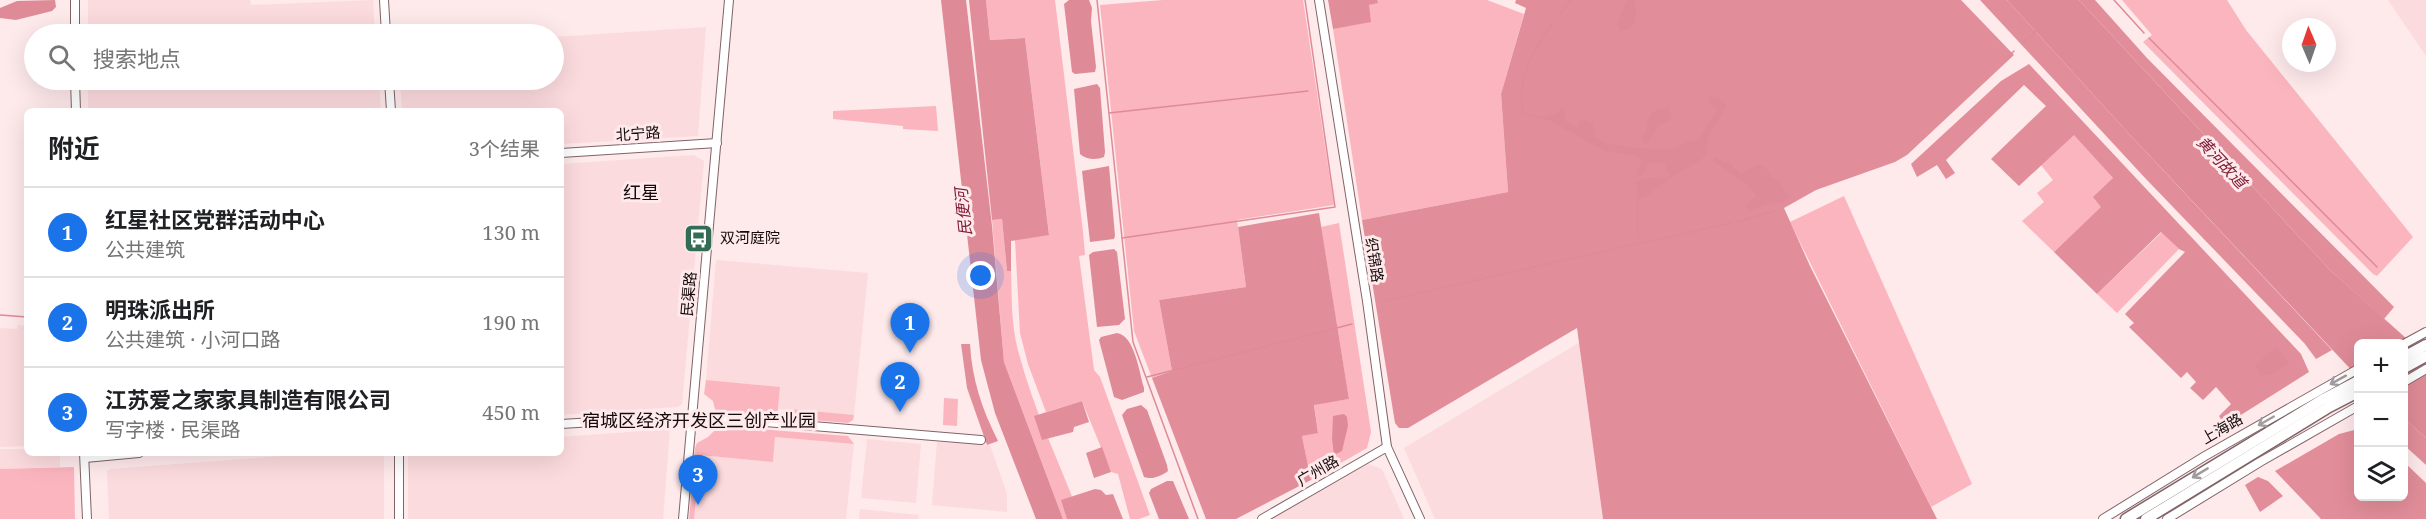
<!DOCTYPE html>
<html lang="zh">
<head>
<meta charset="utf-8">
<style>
	body { margin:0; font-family:"Noto Serif","Noto Sans SC",serif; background:#f2f2f2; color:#202124 }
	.controls { position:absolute; right:18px; bottom:18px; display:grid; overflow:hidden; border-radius:9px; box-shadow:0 6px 24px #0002 }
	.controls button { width:54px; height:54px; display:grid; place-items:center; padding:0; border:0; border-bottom:2px solid #e0e0e0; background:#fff; color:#202124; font:30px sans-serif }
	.compass { position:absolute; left:2282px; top:18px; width:54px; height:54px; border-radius:50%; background:#fff; box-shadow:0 6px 24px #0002; rotate:358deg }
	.you { position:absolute; left:981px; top:276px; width:21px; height:21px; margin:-15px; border:4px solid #fff; border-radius:50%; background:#1a73e8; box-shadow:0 0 0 9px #1a73e833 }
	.badge { display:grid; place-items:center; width:39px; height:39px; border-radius:50%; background:#1a73e8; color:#fff; font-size:20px; font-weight:700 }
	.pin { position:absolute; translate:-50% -50px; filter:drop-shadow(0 2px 3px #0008) }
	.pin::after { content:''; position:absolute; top:32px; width:21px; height:18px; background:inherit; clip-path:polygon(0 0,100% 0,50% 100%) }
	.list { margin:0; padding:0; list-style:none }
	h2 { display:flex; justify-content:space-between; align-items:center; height:78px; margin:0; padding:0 24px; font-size:26px }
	h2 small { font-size:20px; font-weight:400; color:#757577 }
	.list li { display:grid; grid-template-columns:39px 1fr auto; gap:18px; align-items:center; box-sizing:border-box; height:90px; padding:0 24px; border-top:2px solid #e0e0e0 }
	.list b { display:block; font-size:22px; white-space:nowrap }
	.list p { margin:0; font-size:20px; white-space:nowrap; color:#757577 }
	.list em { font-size:20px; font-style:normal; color:#757577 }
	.icon { flex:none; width:33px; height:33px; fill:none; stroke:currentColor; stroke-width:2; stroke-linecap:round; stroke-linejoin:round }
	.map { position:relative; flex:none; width:2426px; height:519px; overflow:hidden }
	.search { position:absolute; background:#fff; box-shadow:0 6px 24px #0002; left:24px; top:24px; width:540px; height:66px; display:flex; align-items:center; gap:15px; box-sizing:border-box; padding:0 21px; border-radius:33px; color:#757577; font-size:22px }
	.panel { position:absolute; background:#fff; box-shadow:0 6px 24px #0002; left:24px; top:108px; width:540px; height:348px; border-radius:9px }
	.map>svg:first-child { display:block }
</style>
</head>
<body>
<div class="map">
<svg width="2426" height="519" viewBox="0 0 2426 519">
	<rect width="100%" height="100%" fill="#fee9eb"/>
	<!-- built -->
	<g fill="#fcdbde">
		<polygon points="88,0 250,0 251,5 373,0 375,34 88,34"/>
		<polygon points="2388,0 2426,0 2426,56"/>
		<polygon points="706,27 698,136 561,144 561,111 402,111 400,80 554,80 554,37"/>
		<polygon points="88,80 379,80 381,111 88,111"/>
		<polygon points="694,155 704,161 682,404 677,407 561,415 561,164"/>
		<polygon points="716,260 868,273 854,415 778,409 780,387 706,380"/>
		<polygon points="18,325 27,326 27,446 0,447 0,328 17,329"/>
		<polygon points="1580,342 1603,519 1435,519 1404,448"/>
		<polygon points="670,429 663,519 408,519 408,453 561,453 561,437"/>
		<polygon points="775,437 854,444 846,519 694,519 700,455 773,462"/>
		<polygon points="867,439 921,444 916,503 861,498"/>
		<polygon points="937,442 990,445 1007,494 1007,512 932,505"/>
		<polygon points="0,449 27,449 27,453 60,453 60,467 0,469"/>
		<polygon points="322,453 384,453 384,519 109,519 107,471 110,469"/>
		<polygon points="1368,464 1382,469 1404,519 1272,519"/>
		<polygon points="860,509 919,515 918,519 859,519"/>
	</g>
	<!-- green -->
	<g fill="#fbb5be">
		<polygon points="986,0 1055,0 1083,232 1085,255 1079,256 1094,370 1100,377 1150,515 1139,519 1130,519 1118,474 1111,472 1082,401 1046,412 1028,364 1020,333 1015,240 1049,234 1025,38 990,40"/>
		<polygon points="1163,0 1303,0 1334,205 1237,220 1246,287 1159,300 1172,371 1152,378 1134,331 1100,5"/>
		<path d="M1377,0h110l37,14 -23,80 7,98 -146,28 -29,-191c17,-5 27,-24 44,-26z"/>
		<polygon points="2122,0 2227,0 2246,30 2413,237 2377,276 2373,274 2143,42 2152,35"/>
		<polygon points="936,106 938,131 903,129 903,126 833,119 833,111"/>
		<polygon points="2074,134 2113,178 2102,207 2054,252 2022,221 2044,202 2037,193 2053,180 2041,165"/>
		<polygon points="1844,196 1972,484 1931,507 1790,222"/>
		<path d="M1002,219l5,52h4c1,28 0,56 8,83 15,57 41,110 62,165h-18l-59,-157 -12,-142z"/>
		<polygon points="1339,223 1371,432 1367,448 1311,480 1302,436 1318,432 1314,404 1349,399 1321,227"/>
		<polygon points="2162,232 2179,249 2117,313 2097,294"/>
		<polygon points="706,380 780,387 777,418 716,413 713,401 704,394"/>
		<polygon points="944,398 958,399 957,426 943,425"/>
		<polygon points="788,409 789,409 854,415 853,420 848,423 788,418"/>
		<polygon points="719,426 848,436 854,444 775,437 773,462 700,455 694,519 689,519 695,448 697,443 708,437"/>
		<polygon points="74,467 75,519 0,519 0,469"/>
	</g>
	<!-- forest -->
	<g fill="#e28e9a">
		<polygon points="969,0 986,0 990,40 1025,38 1049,235 1011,241 1011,271 1007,271 1002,219 992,220"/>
		<polygon points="1328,0 1377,0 1378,3 1369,5 1371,22 1333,29"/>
		<polygon points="1516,0 1961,0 2014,55 1907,155 1895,162 1816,190 1784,208 1810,266 1937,519 1603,519 1577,328 1408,428 1399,428 1395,423 1362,220 1508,192 1501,94 1526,8 1515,3"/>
		<polygon points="1980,0 2007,0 2132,137 2332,350 2316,359 2305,344 2146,179"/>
		<polygon points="2079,0 2095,0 2147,58 2394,307 2384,319 2330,270"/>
		<polygon points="2029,64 2301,354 2309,372 2225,425 2219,416 2231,404 2216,387 2203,400 2190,388 2196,382 2187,372 2181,378 2129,327 2134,323 2125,314 2185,252 2179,249 2161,232 2097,294 2054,252 2101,207 2093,197 2113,178 2074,135 2019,186 1991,159 2046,106 2024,85 1946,160 1955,173 1946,179 1937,165 1917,177 1911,164 2001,81"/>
		<polygon points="1319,213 1349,399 1314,405 1318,433 1302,436 1311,480 1236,519 1206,519 1152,378 1172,371 1159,300 1246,287 1238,227"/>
		<path d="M961,344h9c2,36 12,65 28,97l-11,4 -20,-57z"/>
		<polygon points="1082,401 1089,422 1074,427 1073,432 1042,440 1034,416"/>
		<polygon points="2404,418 2426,438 2426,465 2404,445"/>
		<polygon points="2358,429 2358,496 2404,496 2404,462 2426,483 2426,519 2321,519 2275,471 2339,434"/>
		<polygon points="1102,447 1111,472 1094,478 1086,453"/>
		<polygon points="2258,477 2268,481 2283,496 2260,512 2245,485"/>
		<polygon points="1095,489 1101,490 1106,495 1113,494 1123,519 1067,519 1061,500"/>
	</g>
	<!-- water -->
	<g fill="#df8b97">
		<polygon points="55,0 56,7 52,11 16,20 0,18 0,8 17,1"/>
		<polygon points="941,0 966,0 992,226 1004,362 1063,519 1036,519 995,413 981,360"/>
		<polygon points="1069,0 1089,0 1092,8 1091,21 1096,67 1095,72 1075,74 1072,72 1064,4"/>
		<path d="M1627,0h8c1,15 5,30 -14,30l-4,-6z"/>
		<polygon points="2007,0 2079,0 2330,270 2408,340 2426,362 2426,438 2404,418 2404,344 2358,344 2358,377 2132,137"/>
		<path d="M1097,84l3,4 5,64 -1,5c-7,3 -18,3 -24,-3l-6,-65z"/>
		<path d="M1710,96l7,1 9,8c-8,21 -19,24 -20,50 -12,12 -27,16 -40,26 -10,7 -15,14 -28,19l-2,-18 8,-4h23l2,-3 -5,-12h-16l-6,13 -6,1 5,-16 -3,-5 -23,-4h-9l-61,-34 7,-5 3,2 7,-7 3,3v9l13,8 3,-10 12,6 2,13 13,7 48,6 20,-2 12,-7 10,-1 19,-29 -8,-11z"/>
		<path d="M1668,108l4,8 -1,4 -11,4 -11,17 -4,3 -3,-7c8,-8 3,-24 16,-28 3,-1 7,0 10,-1z"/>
		<path d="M1716,157l9,6 3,-2 13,13 18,-10 9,6 3,7 10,5v4l10,12c-10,6 -17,4 -26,7 -6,2 -9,5 -16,5l-3,-5 5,-6 6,-3 -9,-10 -35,-25z"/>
		<polygon points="1109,166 1115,236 1114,239 1090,242 1082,171"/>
		<polygon points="1114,249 1117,252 1125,319 1119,325 1097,327 1089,255 1093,252"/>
		<path d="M1117,333c18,3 22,39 27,55v4l-22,8 -8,-3 -15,-57 2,-3z"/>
		<polygon points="2276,347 2289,363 2271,374 2260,376 2255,365"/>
		<path d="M1141,405l6,5 20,55 1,6c-7,5 -16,9 -24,6l-22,-62 5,-6z"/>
		<polygon points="1344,414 1347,417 1348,426 1342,451 1334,455 1332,439 1333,416"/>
		<polygon points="1167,481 1173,481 1189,519 1159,519 1149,493 1151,489"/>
	</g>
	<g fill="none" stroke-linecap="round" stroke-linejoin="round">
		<!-- stream -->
		<g stroke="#df8b97" stroke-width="1.5">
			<polyline points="1097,0 1133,342 1198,519"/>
			<polyline points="2114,0 2144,33"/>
			<polyline points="1557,18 1571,0"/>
			<polyline points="2149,38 2377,267"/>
			<polyline points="2023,42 2036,31"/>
			<polyline points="2005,60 2014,51"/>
			<polyline points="1109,113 1308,91"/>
			<path d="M1548,119l-25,-6c-7,-33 10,-63 29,-89"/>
			<polyline points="1737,222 1777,210"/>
			<polyline points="1638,237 1638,200"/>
			<polyline points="1122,238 1335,207 1305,0"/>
			<polyline points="1637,244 1731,223"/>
			<polyline points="1384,301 1632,245"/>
			<polyline points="0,315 27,317"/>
			<polyline points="1147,377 1352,324"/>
		</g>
		<defs>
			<g id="secondary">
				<polyline points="384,0 386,34"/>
				<polyline points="1319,0 1367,301 1387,447 1420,519"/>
				<polyline points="75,34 75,0"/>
				<polyline points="75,80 76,111"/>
				<polyline points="389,80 391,111"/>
				<polyline points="561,153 717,143"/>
				<polyline points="2404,344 2426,332"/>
				<polyline points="2404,382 2426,369"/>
				<polyline points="561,424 692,416 981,440"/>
				<polyline points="84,453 87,519"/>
				<polyline points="399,453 399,519"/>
				<polyline points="85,458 139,453"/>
				<polyline points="683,519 729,0"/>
				<polyline points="1262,519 1387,447"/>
				<polyline points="2103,519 2205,456 2358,369"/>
				<polyline points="2167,519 2260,462 2358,406"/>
			</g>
			<g id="highway">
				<polyline points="2404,357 2426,345"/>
				<polyline points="2404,368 2426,356"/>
				<polyline points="2126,519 2322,400 2358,381"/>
				<polyline points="2146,519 2329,407 2358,392"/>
			</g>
		</defs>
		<!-- secondary casing -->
		<use href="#secondary" stroke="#806367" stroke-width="10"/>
		<!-- highway casing -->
		<use href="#highway" stroke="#806367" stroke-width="13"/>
		<!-- secondary -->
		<use href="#secondary" stroke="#fff" stroke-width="8"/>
		<!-- highway -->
		<use href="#highway" stroke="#fff" stroke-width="10"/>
	</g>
	<!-- one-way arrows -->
	<defs><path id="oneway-shaft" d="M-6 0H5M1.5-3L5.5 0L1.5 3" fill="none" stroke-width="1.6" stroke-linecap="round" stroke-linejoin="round" transform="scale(1.5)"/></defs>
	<g stroke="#a19d9e">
		<use href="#oneway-shaft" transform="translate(2338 380) rotate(151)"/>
		<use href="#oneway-shaft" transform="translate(2266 421) rotate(150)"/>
		<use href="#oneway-shaft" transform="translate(2200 473) rotate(149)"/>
	</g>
	<!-- icons -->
	<defs>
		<symbol id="bus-square" viewBox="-11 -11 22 22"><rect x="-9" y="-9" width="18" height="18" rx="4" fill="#336c55" stroke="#fee9eb"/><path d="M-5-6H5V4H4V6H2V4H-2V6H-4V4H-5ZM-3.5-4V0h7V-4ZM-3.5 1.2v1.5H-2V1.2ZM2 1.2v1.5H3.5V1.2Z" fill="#fff"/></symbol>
	</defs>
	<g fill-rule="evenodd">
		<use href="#bus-square" x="682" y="222" width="33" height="33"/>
	</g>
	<g text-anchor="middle" stroke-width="6" stroke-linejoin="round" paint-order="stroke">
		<!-- street labels -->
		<g font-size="15" fill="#150b0c" stroke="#fee9eb">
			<text transform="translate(638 134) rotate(-4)" y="5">北宁路</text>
			<text transform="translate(1374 260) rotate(81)" y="5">织锦路</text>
			<text transform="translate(689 294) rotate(-85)" y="5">民渠路</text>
			<text transform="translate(2222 429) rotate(-30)" y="5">上海路</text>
			<text transform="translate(1318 471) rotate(-30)" y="5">广州路</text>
		</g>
		<!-- poi labels -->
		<g font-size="15" fill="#150b0c" stroke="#fee9eb" text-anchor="start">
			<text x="720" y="243">双河庭院</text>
		</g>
		<!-- water labels -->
		<g font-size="16" font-style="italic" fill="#811f38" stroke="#fee9eb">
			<text transform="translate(2222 162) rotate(47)" y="6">黄河故道</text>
			<text transform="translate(963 212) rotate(-96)" y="6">民便河</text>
		</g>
		<!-- quarter labels -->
		<g font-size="18" fill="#150b0c" stroke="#fee9eb">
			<text x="641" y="199">红星</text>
			<text x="699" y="427">宿城区经济开发区三创产业园</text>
		</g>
	</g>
</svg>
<div class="controls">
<button>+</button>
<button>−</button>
<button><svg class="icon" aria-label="layers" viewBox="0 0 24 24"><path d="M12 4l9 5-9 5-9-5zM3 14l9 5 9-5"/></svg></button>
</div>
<svg class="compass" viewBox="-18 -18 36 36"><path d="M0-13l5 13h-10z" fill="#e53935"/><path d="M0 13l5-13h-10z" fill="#757577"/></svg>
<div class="you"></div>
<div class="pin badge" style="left:910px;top:353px">1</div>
<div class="pin badge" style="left:900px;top:412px">2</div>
<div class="pin badge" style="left:698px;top:505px">3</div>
<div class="search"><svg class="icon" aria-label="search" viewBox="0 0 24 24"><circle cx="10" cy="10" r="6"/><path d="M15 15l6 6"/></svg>搜索地点</div>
<section class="panel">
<h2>附近<small>3个结果</small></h2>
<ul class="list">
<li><span class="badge">1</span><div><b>红星社区党群活动中心</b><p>公共建筑</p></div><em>130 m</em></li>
<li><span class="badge">2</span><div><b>明珠派出所</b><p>公共建筑 · 小河口路</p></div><em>190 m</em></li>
<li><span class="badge">3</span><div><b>江苏爱之家家具制造有限公司</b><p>写字楼 · 民渠路</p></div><em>450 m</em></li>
</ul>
</section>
</div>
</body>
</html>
